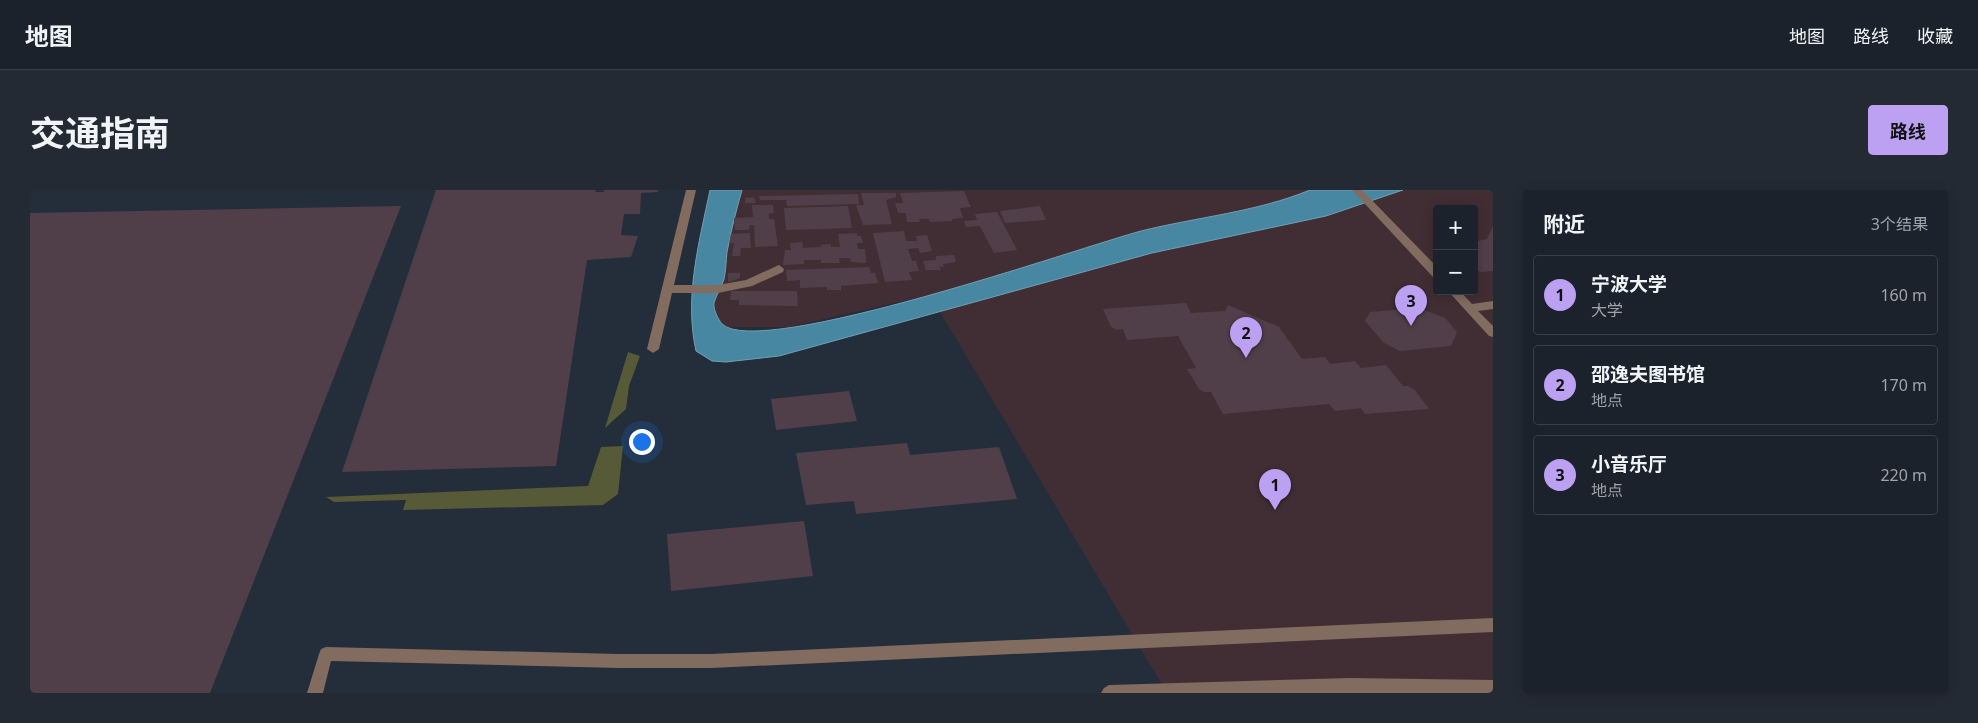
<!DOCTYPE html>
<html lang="zh">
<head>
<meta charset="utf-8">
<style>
	body { margin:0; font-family:"Noto Sans","Noto Sans SC",sans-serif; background:#242a34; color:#f1f3f6 }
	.controls { position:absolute; right:15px; top:15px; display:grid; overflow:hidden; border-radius:5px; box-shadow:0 2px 12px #0003 }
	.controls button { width:45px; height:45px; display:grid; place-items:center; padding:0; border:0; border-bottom:1px solid #393f48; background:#1b222c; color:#f1f3f6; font:25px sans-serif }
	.you { position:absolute; left:611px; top:251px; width:18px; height:18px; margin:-12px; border:4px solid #fff; border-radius:50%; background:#1a73e8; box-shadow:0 0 0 8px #1a73e833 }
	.badge { display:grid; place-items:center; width:32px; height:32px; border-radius:50%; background:#bca0f2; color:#111; font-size:16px; font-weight:700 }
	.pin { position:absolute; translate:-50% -41px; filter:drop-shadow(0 1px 2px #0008) }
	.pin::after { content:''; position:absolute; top:26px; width:18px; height:15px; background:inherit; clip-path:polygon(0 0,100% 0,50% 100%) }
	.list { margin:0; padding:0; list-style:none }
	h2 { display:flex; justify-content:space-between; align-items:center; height:65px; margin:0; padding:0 20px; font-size:21px }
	h2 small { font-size:16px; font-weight:400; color:#a0a4a9 }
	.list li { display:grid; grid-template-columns:32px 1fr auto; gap:15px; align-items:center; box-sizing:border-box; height:80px; margin:0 10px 10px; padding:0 10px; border:1px solid #393f48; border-radius:5px }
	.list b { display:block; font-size:19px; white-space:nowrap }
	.list p { margin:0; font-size:16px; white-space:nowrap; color:#a0a4a9 }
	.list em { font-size:16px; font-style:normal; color:#a0a4a9 }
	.map { position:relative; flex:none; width:1463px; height:503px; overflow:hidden; border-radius:5px }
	header { display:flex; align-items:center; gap:30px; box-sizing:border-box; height:70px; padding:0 25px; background:#1b222c; border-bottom:1px solid #393f48 }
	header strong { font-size:24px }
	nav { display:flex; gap:28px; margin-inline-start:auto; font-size:18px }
	.intro { display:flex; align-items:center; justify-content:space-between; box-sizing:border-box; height:120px; padding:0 30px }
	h1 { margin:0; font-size:35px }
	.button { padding:12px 22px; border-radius:5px; background:#bca0f2; color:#111; font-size:18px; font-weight:700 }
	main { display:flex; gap:30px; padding:0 30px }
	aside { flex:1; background:#1b222c; border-radius:5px; box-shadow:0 2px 12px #0003 }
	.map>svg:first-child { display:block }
</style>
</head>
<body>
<header>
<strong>地图</strong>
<nav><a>地图</a><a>路线</a><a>收藏</a></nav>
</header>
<div class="intro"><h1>交通指南</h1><a class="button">路线</a></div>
<main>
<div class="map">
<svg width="1463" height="503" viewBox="0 0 1463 503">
	<rect width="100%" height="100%" fill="#242d3a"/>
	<!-- education -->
	<path fill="#412e34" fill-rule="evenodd" d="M697,0h766v503h-326l-237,-398 -141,32h-76l-8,-48zM1407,19h37v82h-37z"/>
	<!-- green -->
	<g fill="#565a36">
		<polygon points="598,162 610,166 599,196 596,219 575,238"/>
		<polygon points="593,256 588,304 573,315 373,320 376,310 304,312 296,307 558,296 571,257"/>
	</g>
	<!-- water -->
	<path fill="#4887a2" stroke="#719fb4" d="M680,0h32c-6,21 -11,41 -15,62 -1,9 -1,18 -3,27 -2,8 -8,16 -10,24 -1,6 4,16 8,21 38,36 359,-77 419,-93 56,-14 116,-19 169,-41h93l-77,26 -174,37 -373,103 -53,6 -14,-1 -16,-10c-12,-54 3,-108 14,-161z"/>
	<!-- building -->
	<g fill="#503f49">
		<polygon points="406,0 566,0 565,2 574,2 574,0 628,0 628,2 611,3 610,24 594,24 591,45 608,46 601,67 557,70 526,276 312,282"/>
		<polygon points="934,1 941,17 930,18 933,28 922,29 922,31 900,32 899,29 889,29 890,32 877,32 876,23 868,23 865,13 873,13 870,3"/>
		<polygon points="831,3 866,3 866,7 856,10 862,34 833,35 826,15 834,15"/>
		<polygon points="828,4 829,14 757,16 756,10 730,10 729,6"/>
		<polygon points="724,7 726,13 715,13 715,8"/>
		<polygon points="722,15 743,15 744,23 739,24 739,29 744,29 748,56 725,57 724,35 720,35 719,40 705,40 704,28 723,27"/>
		<polygon points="371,16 180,503 0,503 0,23"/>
		<polygon points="818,16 822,38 756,40 754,18"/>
		<polygon points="1010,16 1016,30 975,33 970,21"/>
		<polygon points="967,22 987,60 964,63 950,36 936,37 934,31 947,30 945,24"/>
		<polygon points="1463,36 1463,81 1450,82 1444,76 1444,52 1457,49"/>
		<polygon points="874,41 876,51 887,51 886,46 897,45 902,61 890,63 888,58 878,59 882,71 886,71 889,81 879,82 882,90 855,92 843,43"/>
		<polygon points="720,43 721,58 711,58 710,66 702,66 704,53 699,54 701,44"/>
		<polygon points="827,43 827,46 831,46 833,53 827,53 828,59 835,59 836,73 821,72 820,68 809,68 810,73 791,73 791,70 774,70 774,74 753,75 755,60 761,60 760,53 772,52 773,58 791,57 791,55 801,54 801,57 810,57 808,44"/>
		<polygon points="924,65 926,72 913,74 914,77 909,76 911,80 896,80 893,71 906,70 906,66"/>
		<polygon points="839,77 841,83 845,83 848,93 811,96 811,100 797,100 797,97 770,98 770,90 757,91 756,80"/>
		<polygon points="698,83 710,83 710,88 698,92"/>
		<polygon points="701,101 767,101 768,116 709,115 709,110 700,110"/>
		<polygon points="1156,113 1161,123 1195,121 1198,115 1249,137 1272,169 1295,167 1300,174 1325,171 1331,178 1356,175 1373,196 1378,196 1385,200 1399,219 1335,224 1331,218 1305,221 1299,214 1193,224 1181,202 1175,202 1169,199 1157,179 1166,178 1148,146 1097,150 1093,139 1087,140 1081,137 1073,119"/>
		<polygon points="1389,118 1415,128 1427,142 1421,156 1370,161 1354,153 1335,131 1340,122"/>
		<polygon points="819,201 827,231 746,240 741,209"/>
		<polygon points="877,253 880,265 969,257 987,309 826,324 824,311 776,315 766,263"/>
		<polygon points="774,331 783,386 641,401 637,344"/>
	</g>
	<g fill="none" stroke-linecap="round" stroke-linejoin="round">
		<!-- minor -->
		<g fill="#826c5f" fill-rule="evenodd">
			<polygon points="656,0 666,0 644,95 688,95 716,90 749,75 754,79 753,82 722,96 688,103 642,103 629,159 623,163 617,159"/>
			<polygon points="1322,0 1332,0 1407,77 1407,88 1403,87"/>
			<polygon points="1418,101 1430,101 1442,114 1463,111 1463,119 1448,121 1463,136 1463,147 1459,146"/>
			<polygon points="1463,428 1463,442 681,478 589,478 301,471 293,503 277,503 289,464 291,459 296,457 589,464 681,464"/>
			<polygon points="1319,488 1463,490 1463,503 1071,503 1074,498 1079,495"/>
		</g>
	</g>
</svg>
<div class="controls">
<button>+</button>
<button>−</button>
</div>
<div class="you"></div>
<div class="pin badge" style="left:1245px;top:320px">1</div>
<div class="pin badge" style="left:1216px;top:168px">2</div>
<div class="pin badge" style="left:1381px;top:136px">3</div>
</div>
<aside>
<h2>附近<small>3个结果</small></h2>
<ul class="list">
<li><span class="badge">1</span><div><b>宁波大学</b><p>大学</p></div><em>160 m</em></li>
<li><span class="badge">2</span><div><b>邵逸夫图书馆</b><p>地点</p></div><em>170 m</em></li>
<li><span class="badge">3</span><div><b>小音乐厅</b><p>地点</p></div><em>220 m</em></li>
</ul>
</aside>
</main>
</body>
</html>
